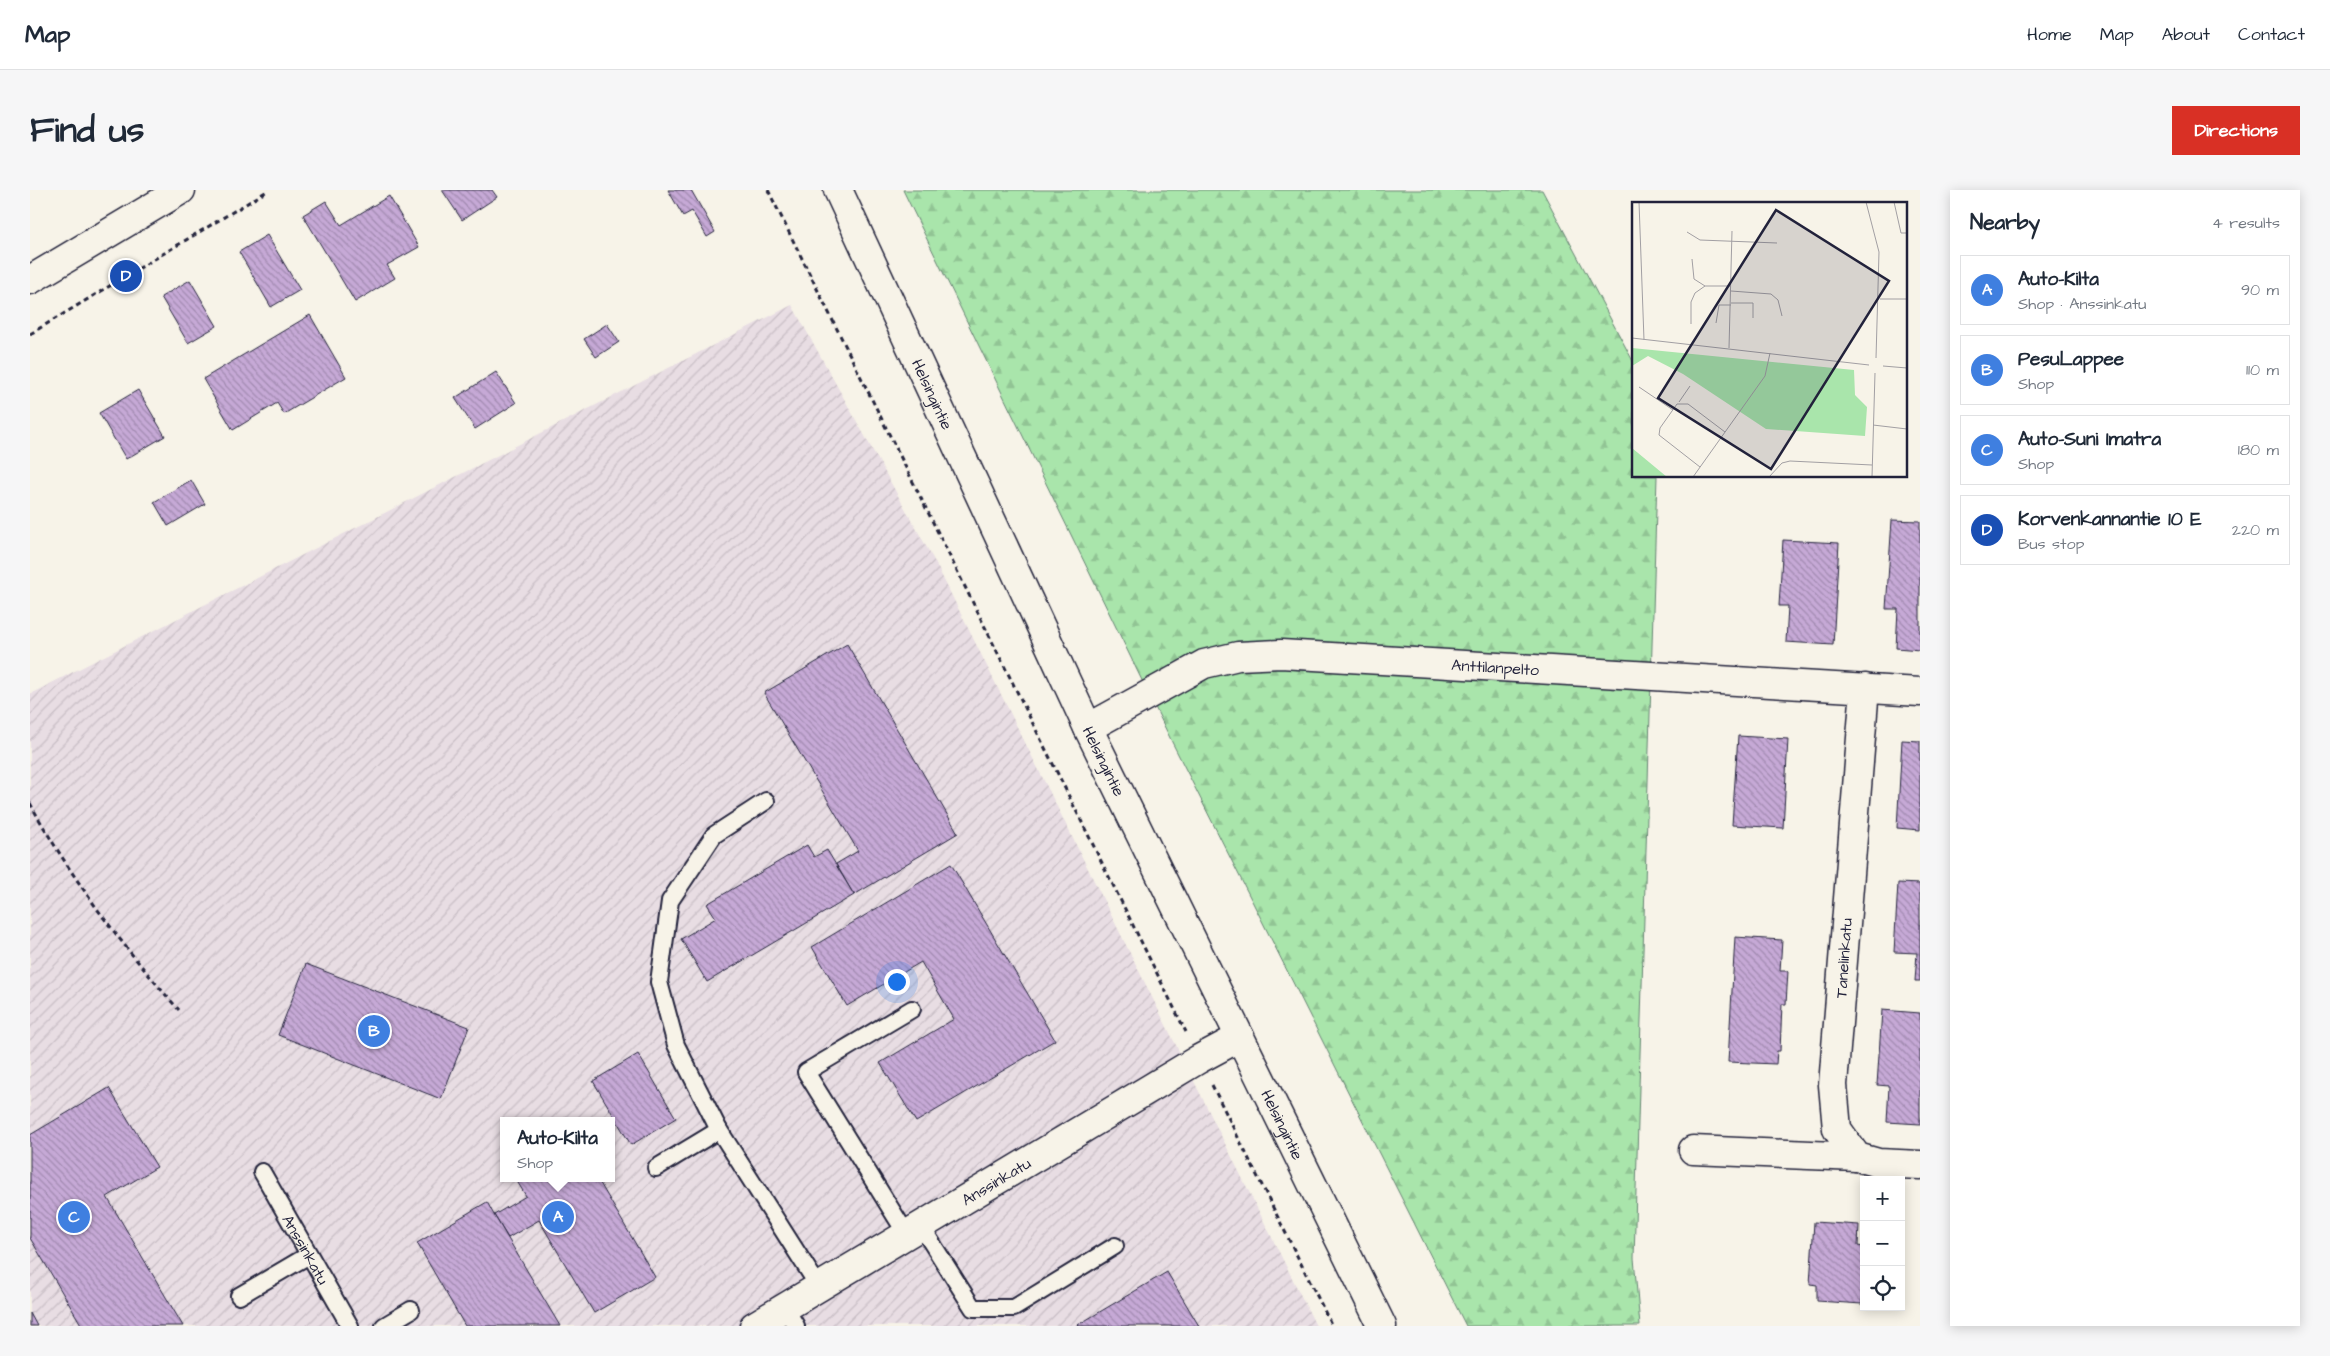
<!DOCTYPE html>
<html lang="en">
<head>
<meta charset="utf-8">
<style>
	body { margin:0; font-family:"Architects Daughter",sans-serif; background:#f6f6f7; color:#1f2937 }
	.controls { position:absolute; right:15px; bottom:15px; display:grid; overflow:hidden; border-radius:0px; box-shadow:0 2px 12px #0003 }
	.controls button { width:45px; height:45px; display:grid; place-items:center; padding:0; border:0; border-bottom:1px solid #e0e1e3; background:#fff; color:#1f2937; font:25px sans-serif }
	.you { position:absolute; left:866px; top:791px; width:18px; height:18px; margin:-12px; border:4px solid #fff; border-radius:50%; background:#1a73e8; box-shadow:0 0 0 8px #1a73e833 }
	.badge { display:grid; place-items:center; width:32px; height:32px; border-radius:50%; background:#d93025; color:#fff; font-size:16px; font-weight:700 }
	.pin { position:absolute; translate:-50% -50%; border:2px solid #fff; box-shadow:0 1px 5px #0006 }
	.popup { position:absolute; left:470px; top:927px; width:115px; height:65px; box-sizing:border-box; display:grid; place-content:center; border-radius:0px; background:#fff; filter:drop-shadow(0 1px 4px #0005); font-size:16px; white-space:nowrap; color:#747a83 }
	.popup b { font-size:19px; color:#1f2937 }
	.popup::after { content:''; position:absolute; left:50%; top:100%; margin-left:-10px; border:10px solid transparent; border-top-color:#fff }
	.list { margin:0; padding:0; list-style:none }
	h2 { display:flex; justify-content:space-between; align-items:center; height:65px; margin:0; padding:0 20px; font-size:21px }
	h2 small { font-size:16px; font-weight:400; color:#747a83 }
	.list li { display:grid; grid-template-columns:32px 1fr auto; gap:15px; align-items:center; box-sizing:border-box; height:70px; margin:0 10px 10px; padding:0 10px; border:1px solid #e0e1e3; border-radius:0px }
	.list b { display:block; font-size:19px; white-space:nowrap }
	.list p { margin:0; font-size:16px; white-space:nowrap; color:#747a83 }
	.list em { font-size:16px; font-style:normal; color:#747a83 }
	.icon { flex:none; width:28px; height:28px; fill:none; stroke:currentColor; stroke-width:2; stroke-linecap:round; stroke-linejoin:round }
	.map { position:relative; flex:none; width:1890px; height:1136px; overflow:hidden; border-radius:0px }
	header { display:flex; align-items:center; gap:30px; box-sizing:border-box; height:70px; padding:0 25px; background:#fff; border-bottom:1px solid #e0e1e3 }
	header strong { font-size:24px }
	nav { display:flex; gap:28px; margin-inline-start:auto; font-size:18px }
	.intro { display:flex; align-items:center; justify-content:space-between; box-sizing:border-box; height:120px; padding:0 30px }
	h1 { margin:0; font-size:35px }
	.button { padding:12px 22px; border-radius:0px; background:#d93025; color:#fff; font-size:18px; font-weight:700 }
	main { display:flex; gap:30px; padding:0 30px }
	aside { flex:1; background:#fff; border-radius:0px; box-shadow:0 2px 12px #0003 }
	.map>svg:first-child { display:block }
</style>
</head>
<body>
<header>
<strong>Map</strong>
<nav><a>Home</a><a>Map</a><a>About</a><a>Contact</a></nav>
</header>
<div class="intro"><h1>Find us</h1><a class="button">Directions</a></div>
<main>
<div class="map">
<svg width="1890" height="1136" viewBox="0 0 1890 1136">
	<defs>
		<pattern id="industrial-furrows" width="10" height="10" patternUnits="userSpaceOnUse" patternTransform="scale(1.25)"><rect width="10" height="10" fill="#e8dde3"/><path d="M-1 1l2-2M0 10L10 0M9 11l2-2" fill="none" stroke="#c7bdc4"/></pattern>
		<pattern id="forest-firs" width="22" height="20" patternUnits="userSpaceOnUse" patternTransform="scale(1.25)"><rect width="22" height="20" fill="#a9e5ab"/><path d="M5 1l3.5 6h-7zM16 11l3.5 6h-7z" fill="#91c494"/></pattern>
		<pattern id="building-back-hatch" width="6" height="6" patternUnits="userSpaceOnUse" patternTransform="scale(1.25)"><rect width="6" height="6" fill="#c6a9d6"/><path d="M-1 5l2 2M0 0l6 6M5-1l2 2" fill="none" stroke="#a089af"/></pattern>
	</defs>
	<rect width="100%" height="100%" fill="#f7f3e8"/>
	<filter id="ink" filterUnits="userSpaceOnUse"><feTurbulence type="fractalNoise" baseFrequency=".02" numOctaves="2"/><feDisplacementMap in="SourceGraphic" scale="10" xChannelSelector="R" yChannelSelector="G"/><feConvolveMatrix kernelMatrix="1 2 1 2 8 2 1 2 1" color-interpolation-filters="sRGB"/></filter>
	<g filter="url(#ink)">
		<!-- industrial -->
		<path fill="url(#industrial-furrows)" fill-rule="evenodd" d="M762,115l144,259 380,762h-1286v-632zM474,931h108v57h-108z"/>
		<!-- forest -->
		<polygon fill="url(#forest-firs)" stroke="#668473" points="873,0 1512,0 1604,173 1604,286 1627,286 1604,1068 1610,1136 1436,1136 1143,554"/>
		<!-- building -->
		<g fill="url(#building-back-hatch)" stroke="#22223b">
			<polygon points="412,0 462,0 467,7 432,30"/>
			<polygon points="638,0 661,0 685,42 677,47 662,21 653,26"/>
			<polygon points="359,6 389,57 357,75 365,88 325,112 273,25 296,11 311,35"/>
			<polygon points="237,45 270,100 241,117 209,62"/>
			<polygon points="160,90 187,136 158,153 131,107"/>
			<polygon points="280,125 316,187 254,224 247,213 203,240 173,189"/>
			<polygon points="577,134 589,152 566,167 554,149"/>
			<polygon points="466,182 486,213 445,239 425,208"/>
			<polygon points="108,200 135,246 96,269 69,223"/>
			<polygon points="161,290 175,314 138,336 124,312"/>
			<polygon points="1862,330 1890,331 1890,460 1866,458 1868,419 1856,419"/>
			<polygon points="1753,350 1809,353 1803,455 1756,452 1758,416 1749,416"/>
			<polygon points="817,454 928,643 824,705 806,674 828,661 734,503"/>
			<polygon points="1708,546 1758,549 1753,638 1702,635"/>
			<polygon points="1872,550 1890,551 1890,640 1867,638"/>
			<polygon points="777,655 784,667 797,660 824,705 677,792 651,749 686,728 677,714"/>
			<polygon points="921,674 1025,850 886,932 850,873 924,829 891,772 817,816 782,757"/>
			<polygon points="1868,693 1890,694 1890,791 1885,791 1887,763 1864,762"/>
			<polygon points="1705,747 1752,750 1750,781 1758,781 1756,814 1752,814 1750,861 1747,861 1746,874 1698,872"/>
			<polygon points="276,774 439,837 411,909 248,845"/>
			<polygon points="1852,820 1890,823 1890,934 1857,932 1859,896 1847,895"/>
			<polygon points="608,864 646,928 601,955 563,891"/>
			<polygon points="79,898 127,977 77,1007 153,1136 52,1136 0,1048 0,945"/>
			<polygon points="485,988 567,988 625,1087 564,1123 509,1030 478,1048 464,1025 496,1006"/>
			<polygon points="457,1012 464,1025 530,1136 435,1136 387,1053"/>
			<polygon points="1784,1032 1829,1035 1828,1056 1834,1057 1832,1114 1787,1111 1787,1095 1780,1094"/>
			<polygon points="1137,1082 1169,1136 1046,1136"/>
			<polygon points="0,1123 7,1136 0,1136"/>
		</g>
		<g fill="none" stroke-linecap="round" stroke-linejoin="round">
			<defs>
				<g id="lane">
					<polyline points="736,611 684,645 640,711 629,792 646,855 689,940 789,1097"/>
					<polyline points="626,978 689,940"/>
					<path id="s1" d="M232,982l88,154"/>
					<polyline points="891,1036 943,1118 984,1118 1085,1056"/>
					<polyline points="877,1045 776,882 882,819"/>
					<polyline points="209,1106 279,1065"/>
					<polyline points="755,1118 766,1136"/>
					<polyline points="354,1136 381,1120"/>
				</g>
				<g id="street">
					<polyline points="1835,498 1803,895 1807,939 1827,967 1848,973 1890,975"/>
					<path id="s2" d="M1058,538l116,-64 34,-8 43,-2 639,38"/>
					<polyline points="1663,960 1827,967"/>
					<path id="s3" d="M724,1136l445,-267 41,-22"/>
				</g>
				<g id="secondary">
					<path id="s4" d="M808,0l250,538 294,598"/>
					<polyline points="0,90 151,0"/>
				</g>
			</defs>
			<!-- lane casing -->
			<use href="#lane" stroke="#22223b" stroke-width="20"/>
			<!-- street casing -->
			<use href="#street" stroke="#22223b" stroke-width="31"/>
			<!-- secondary casing -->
			<use href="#secondary" stroke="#22223b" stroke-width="31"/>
			<!-- path -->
			<g stroke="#22223b" stroke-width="3" stroke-dasharray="5 4" stroke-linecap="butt">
				<polyline points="738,0 1156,842"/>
				<polyline points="0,144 239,0"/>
				<path d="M0,613c41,75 92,143 149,207"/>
				<polyline points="1182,895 1302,1136"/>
			</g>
			<!-- lane -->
			<use href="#lane" stroke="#f7f3e8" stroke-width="16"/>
			<!-- street -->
			<use href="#street" stroke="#f7f3e8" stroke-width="28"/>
			<!-- secondary -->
			<use href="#secondary" stroke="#f7f3e8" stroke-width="28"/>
		</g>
	</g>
	<g text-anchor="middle" stroke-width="4" stroke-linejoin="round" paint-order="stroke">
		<!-- street labels -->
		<g font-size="16" fill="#22223b" stroke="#f7f3e8">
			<text dy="6" stroke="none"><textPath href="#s4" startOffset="225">Helsingintie</textPath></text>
			<text dy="6" stroke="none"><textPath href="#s2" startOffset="425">Anttilanpelto</textPath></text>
			<text dy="6" stroke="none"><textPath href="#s4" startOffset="630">Helsingintie</textPath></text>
			<text transform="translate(1813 768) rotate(-86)" y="6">Tanelinkatu</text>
			<text dy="6" stroke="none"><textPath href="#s4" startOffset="1035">Helsingintie</textPath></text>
			<text dy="6" stroke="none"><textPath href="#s3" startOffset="282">Anssinkatu</textPath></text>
			<text dy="6" stroke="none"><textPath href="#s1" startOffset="89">Anssinkatu</textPath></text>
		</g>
	</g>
	<!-- overview -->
	<g transform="translate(1602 12)">
		<rect width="275" height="275" fill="#f7f3e8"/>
		<path d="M0,146l222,22 1,25 12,12 -2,29 -99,-7 -83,-55 -35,-18 -16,10zM0,246l35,29h-35z" fill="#a9e5ab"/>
		<path fill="none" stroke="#a29fa3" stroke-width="1" d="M7,0l5,138M234,0l13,50 -3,106M262,0l7,31h6M55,30l13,8 77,3M60,57l2,20 11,7h26M99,89l40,3 7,6 4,16M248,97h27M99,101h22v15M84,121l3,-18h12M59,122v-22l4,-9 10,-7M0,136l237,27M97,146l3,-117M251,164l24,2M7,185l34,23M47,200l11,-16M241,223l34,4M68,265l-41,-32 1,-7 17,-24h11l37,28M61,275l72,-101 5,-23M137,275l13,-14 8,-2 82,4M240,275l3,-104"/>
		<path fill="#22223b" fill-opacity="0.15" stroke="#22223b" stroke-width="2.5" d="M144,8l113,71 -118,188 -113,-71z"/>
		<rect width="275" height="275" fill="none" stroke="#22223b" stroke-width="2.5"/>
	</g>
</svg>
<div class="controls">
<button>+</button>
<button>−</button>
<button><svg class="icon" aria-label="locate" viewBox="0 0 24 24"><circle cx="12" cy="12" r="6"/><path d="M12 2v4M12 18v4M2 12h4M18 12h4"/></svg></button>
</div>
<div class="you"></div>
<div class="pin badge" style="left:528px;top:1027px;background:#3f7fe0">A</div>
<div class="popup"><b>Auto-Kilta</b>Shop</div>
<div class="pin badge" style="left:344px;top:841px;background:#3f7fe0">B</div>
<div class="pin badge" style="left:44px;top:1027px;background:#3f7fe0">C</div>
<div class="pin badge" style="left:96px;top:86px;background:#1a4fb4">D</div>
</div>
<aside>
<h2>Nearby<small>4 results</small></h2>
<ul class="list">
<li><span class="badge" style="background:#3f7fe0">A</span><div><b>Auto-Kilta</b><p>Shop · Anssinkatu</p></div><em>90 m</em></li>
<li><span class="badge" style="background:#3f7fe0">B</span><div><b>PesuLappee</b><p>Shop</p></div><em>110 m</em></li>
<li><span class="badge" style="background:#3f7fe0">C</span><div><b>Auto-Suni Imatra</b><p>Shop</p></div><em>180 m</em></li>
<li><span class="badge" style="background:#1a4fb4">D</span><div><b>Korvenkannantie 10 E</b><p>Bus stop</p></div><em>220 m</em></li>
</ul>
</aside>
</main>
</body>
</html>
